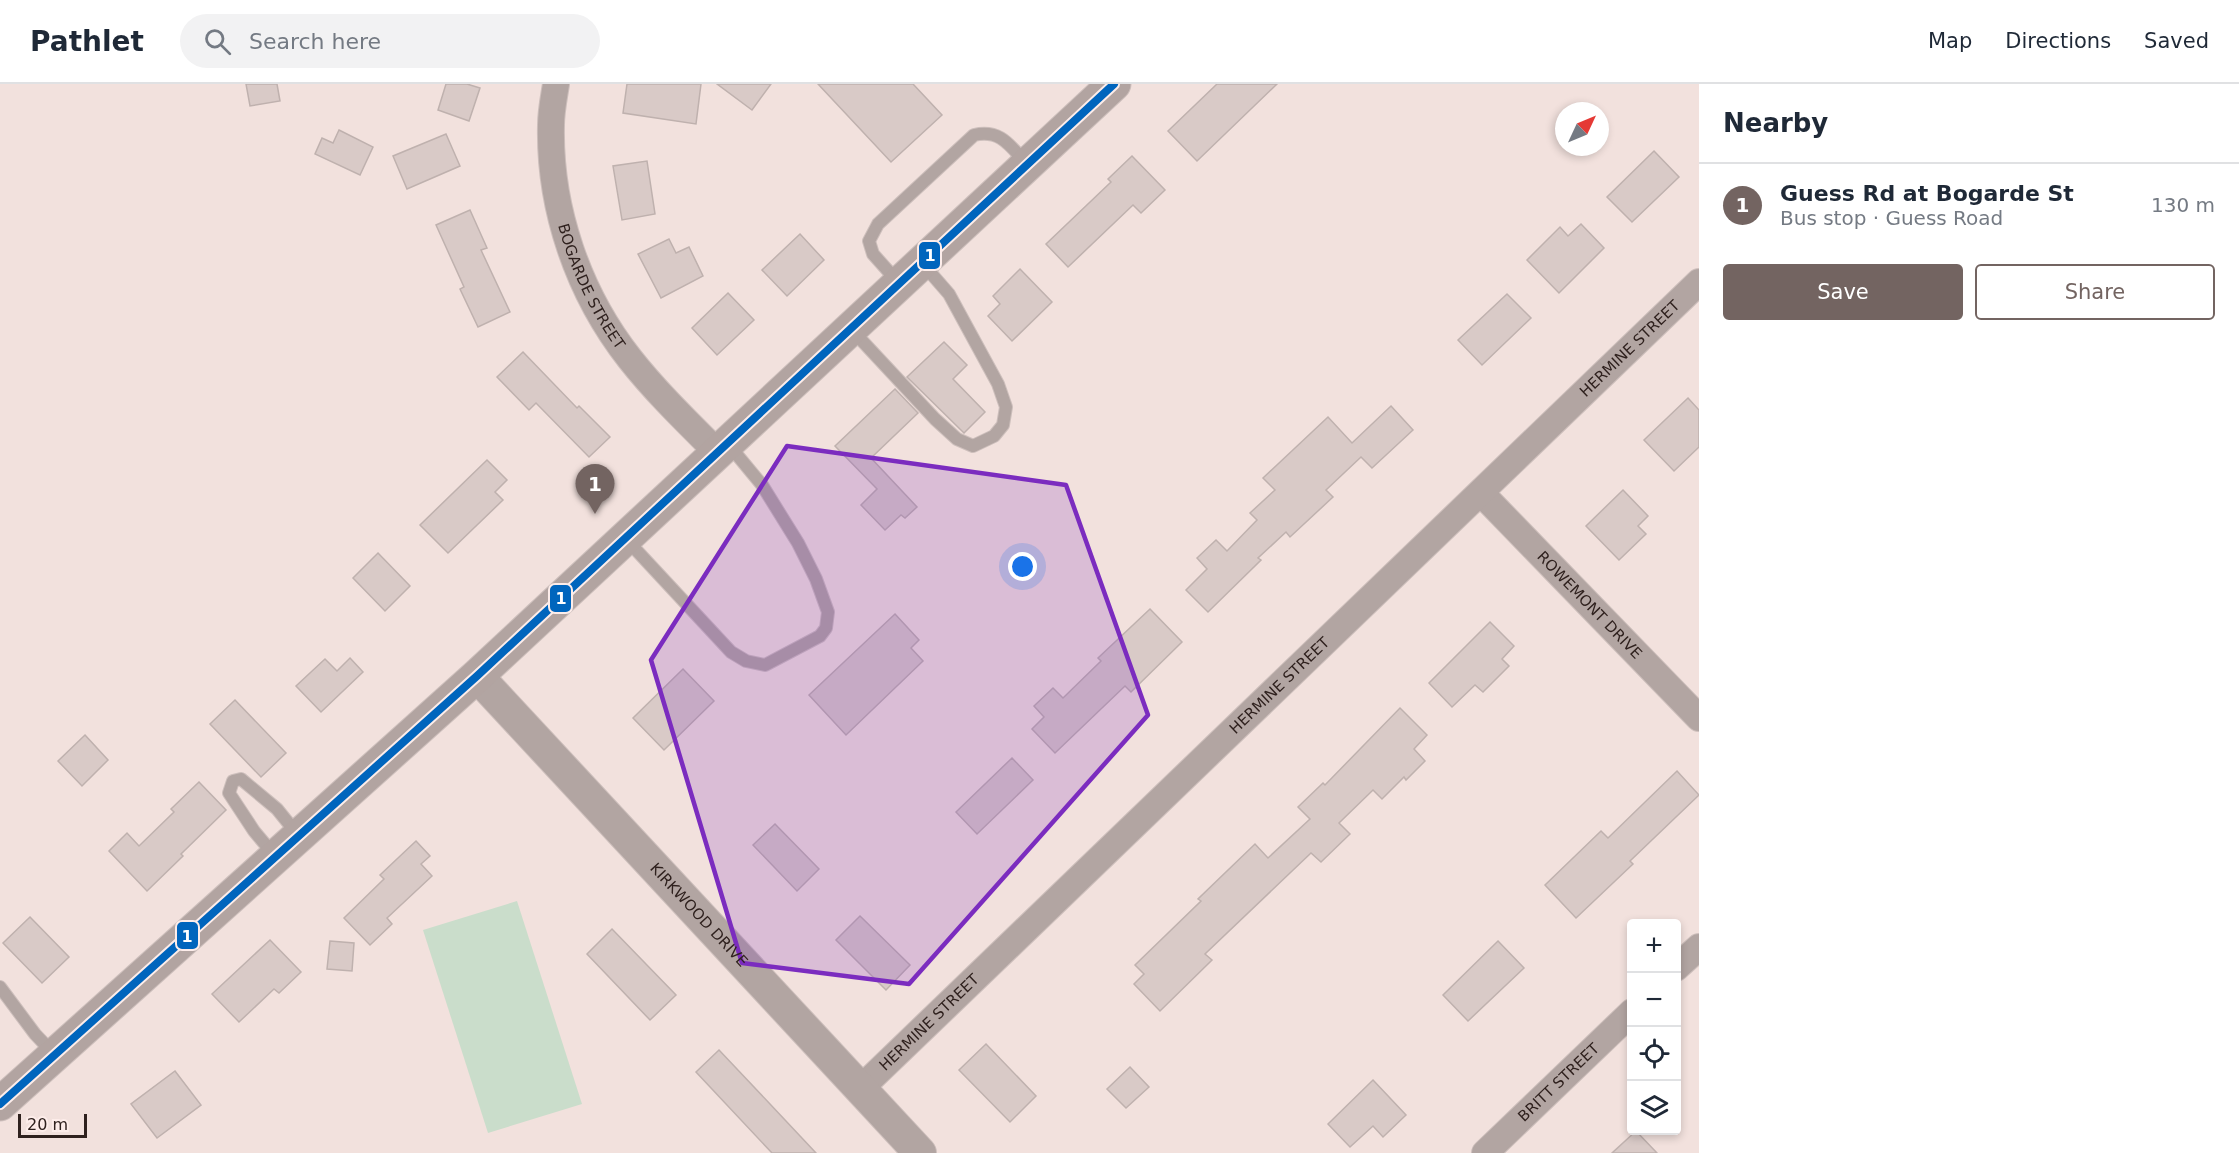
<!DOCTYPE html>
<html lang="en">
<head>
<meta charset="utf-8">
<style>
	body { margin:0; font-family:"DejaVu Sans",sans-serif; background:#f2f2f3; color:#1f2937 }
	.controls { position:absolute; right:18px; bottom:18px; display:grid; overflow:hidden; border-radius:6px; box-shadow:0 3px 9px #0003 }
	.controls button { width:54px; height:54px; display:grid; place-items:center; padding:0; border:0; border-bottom:2px solid #e0e1e3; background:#fff; color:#1f2937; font:30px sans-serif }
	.compass { position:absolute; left:1555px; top:18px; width:54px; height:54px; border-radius:50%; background:#fff; box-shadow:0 3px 9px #0003; rotate:46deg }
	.scale { position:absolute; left:18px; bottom:15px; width:69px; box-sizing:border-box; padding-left:6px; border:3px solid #2f211e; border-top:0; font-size:16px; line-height:21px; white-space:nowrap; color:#2f211e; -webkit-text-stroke:4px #fdedea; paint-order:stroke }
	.you { position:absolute; left:1023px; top:483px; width:21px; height:21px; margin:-15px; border:4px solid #fff; border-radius:50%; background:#1a73e8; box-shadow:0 0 0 9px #1a73e833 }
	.badge { display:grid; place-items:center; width:39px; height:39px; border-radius:50%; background:#736461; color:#fff; font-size:20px; font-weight:700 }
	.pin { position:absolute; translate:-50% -50px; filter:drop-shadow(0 2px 3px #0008) }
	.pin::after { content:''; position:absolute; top:32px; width:21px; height:18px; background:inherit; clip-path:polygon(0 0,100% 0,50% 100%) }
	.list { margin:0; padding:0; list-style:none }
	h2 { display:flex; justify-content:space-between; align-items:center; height:78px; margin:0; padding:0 24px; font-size:26px }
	h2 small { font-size:20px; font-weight:400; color:#747a83 }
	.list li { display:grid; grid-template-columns:39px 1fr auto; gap:18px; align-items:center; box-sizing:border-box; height:84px; padding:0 24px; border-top:2px solid #e0e1e3 }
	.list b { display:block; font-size:22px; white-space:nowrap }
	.list p { margin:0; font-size:20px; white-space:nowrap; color:#747a83 }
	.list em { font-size:20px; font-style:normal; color:#747a83 }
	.actions { display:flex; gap:12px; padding:18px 24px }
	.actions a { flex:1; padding:14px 0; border:2px solid #736461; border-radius:6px; text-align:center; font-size:21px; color:#736461 }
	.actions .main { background:#736461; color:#fff }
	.icon { flex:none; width:33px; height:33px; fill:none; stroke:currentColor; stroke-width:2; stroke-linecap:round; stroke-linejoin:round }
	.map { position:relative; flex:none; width:1699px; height:1069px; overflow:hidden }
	header { display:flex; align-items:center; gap:36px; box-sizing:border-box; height:84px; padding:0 30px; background:#fff; border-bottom:2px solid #e0e1e3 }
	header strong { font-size:28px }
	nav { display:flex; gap:33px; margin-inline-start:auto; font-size:21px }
	.search { width:420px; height:54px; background:#f2f2f3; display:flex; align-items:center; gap:15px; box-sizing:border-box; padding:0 21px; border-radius:33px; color:#747a83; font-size:22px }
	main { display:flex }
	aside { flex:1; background:#fff }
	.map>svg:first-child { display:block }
</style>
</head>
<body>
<header>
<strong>Pathlet</strong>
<div class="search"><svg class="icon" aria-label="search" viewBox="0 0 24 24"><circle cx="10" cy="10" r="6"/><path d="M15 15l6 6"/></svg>Search here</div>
<nav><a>Map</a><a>Directions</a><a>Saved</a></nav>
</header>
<main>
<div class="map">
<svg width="1699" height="1069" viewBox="0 0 1699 1069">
	<rect width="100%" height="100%" fill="#f2e1dd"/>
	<!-- pitch -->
	<polygon fill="#caddcb" points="517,817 582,1020 488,1049 423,846"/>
	<!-- building -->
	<g fill="#d9cac7" stroke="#bfb1ae" stroke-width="1.5">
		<polygon points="246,0 277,0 280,17 250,22"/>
		<polygon points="446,0 467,0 480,4 469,37 438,26"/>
		<polygon points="627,0 701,0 696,40 623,29"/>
		<polygon points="717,0 771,0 752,26"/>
		<polygon points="818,0 913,0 942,31 891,78"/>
		<polygon points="1217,0 1277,0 1197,77 1168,47"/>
		<polygon points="339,46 373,63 360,91 315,70 322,54 333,59"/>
		<polygon points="446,50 460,82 407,105 393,72"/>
		<polygon points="1654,67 1679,93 1632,138 1607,113"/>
		<polygon points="1132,72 1165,106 1141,129 1133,121 1068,183 1046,160 1111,98 1108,95"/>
		<polygon points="647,77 655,130 622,136 613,82"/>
		<polygon points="470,126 487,164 481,166 510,228 478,243 460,205 464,203 436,141"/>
		<polygon points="1581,140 1604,164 1559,209 1527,176 1560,143 1568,152"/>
		<polygon points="800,150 824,176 787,212 762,186"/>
		<polygon points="669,155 676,169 689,163 703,192 661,214 638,170"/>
		<polygon points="1020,185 1052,218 1012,257 988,232 1000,220 993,212"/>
		<polygon points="728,209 754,236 717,271 692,244"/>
		<polygon points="1507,210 1531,234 1482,281 1458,256"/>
		<polygon points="944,258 967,281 953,295 985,328 964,349 907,293"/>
		<polygon points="523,268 577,324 579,322 610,353 589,373 536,319 529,326 497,293"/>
		<polygon points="895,305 918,329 871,374 917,423 905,434 901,431 885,446 861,421 877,405 835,362"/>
		<polygon points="1688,314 1699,326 1699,363 1674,387 1644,356"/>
		<polygon points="1391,322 1413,346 1372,384 1361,373 1326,406 1333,413 1290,453 1286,448 1258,474 1261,476 1208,528 1186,506 1207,485 1197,474 1216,456 1227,467 1257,436 1250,429 1275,406 1263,394 1328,333 1352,359"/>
		<polygon points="487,376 507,396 495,408 503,416 448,469 420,441"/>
		<polygon points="1623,406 1648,432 1638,442 1646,450 1619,476 1586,442"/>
		<polygon points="378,469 410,502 385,527 353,494"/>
		<polygon points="1150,525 1182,558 1131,608 1125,602 1055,669 1032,645 1044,633 1034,622 1053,604 1063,614 1101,577 1098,574"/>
		<polygon points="895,530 919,556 911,564 923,577 846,651 809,611"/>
		<polygon points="1490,538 1514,562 1502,575 1509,582 1483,608 1475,601 1452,623 1429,599"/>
		<polygon points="350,574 363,588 321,628 296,602 325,575 337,587"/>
		<polygon points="683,585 714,617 664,666 633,634"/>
		<polygon points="235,616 286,669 261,693 210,640"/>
		<polygon points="1400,624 1427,651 1414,665 1425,677 1406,696 1404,693 1382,715 1373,706 1339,739 1350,750 1321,778 1311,769 1205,870 1212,876 1160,927 1134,900 1144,890 1135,881 1201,817 1198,815 1255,760 1268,774 1310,735 1298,723 1323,699 1325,701"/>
		<polygon points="85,651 108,676 82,702 58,677"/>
		<polygon points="1012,674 1033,696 977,750 956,728"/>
		<polygon points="1677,687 1699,711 1630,777 1633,780 1576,834 1545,801 1601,747 1608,754"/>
		<polygon points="199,698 226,726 181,770 183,772 147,807 109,767 127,749 139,762 174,728 171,725"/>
		<polygon points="775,740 819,785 797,807 753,761"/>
		<polygon points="416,757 430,772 421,780 432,792 387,834 392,840 370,861 344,834 384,795 380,791"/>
		<polygon points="860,832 910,881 886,906 836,856"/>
		<polygon points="30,833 69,873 42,899 3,859"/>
		<polygon points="612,845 676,911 650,936 587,870"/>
		<polygon points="270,856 301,888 279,909 274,905 239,938 212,910"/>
		<polygon points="330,857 354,859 352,887 327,885"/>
		<polygon points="1498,857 1524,884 1468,937 1443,911"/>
		<polygon points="986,960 1036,1012 1010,1038 959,986"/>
		<polygon points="719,966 770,1020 816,1069 772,1069 696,988"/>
		<polygon points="1130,983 1149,1003 1126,1024 1107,1005"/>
		<polygon points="175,987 201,1021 157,1054 131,1020"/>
		<polygon points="1373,996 1406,1031 1383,1053 1373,1042 1350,1063 1328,1040"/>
		<polygon points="1636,1047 1657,1069 1612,1069"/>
	</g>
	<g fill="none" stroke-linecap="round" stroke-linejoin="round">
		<defs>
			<g id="service">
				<path d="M898,198l-25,-28 -4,-13 9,-17 96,-89c27,-6 36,11 53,29"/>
				<polyline points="851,245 935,335 957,355 973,362 994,352 1003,341 1006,323 998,300 949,210 922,179"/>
				<polyline points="625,454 731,568 746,577 765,581 820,552 826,544 828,528 816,495 798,459 762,401 728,360"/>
				<polyline points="275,772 254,747 229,709 233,697 241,695 277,725 298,751"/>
				<polyline points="0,903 35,950 54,970"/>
			</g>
			<g id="minor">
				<path id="s1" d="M556,0c-2,13 -5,27 -5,41 -2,83 27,168 79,234 26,33 57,63 87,93"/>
				<path id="s2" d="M1481,409l218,225"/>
				<polyline points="1676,884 1699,863"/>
				<path id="s3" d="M860,1005l839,-807"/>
				<path id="s4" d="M1485,1069l147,-141"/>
			</g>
			<g id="tertiary">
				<path id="s5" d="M477,592l443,477"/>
			</g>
			<polyline id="secondary" points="0,1020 477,592 1114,0"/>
		</defs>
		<!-- service casing -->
		<use href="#service" stroke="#cdbfbc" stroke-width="14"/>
		<!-- minor casing -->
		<use href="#minor" stroke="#cdbfbc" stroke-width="28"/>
		<!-- tertiary casing -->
		<use href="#tertiary" stroke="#cdbfbc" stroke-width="34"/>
		<!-- secondary casing -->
		<use href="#secondary" stroke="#cdbfbc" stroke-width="35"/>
		<!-- service -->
		<use href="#service" stroke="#b2a5a2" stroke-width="12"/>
		<!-- minor -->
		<use href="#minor" stroke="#b2a5a2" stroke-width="26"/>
		<!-- tertiary -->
		<use href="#tertiary" stroke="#b2a5a2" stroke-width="32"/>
		<!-- secondary -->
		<use href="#secondary" stroke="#b2a4a1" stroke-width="33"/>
		<defs>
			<polyline id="bus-1" points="0,1020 477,592 1114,0"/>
		</defs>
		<!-- bus-1 casing -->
		<use href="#bus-1" stroke="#fdedea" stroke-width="12"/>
		<!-- bus-1 -->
		<use href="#bus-1" stroke="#0065bd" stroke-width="8"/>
	</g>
	<!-- marked area -->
	<path fill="#7b2cbf" fill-opacity="0.2" stroke="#7b2cbf" stroke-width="4.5" stroke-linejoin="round" d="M787,362l279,39 82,230 -239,269 -167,-21 -91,-303z"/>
	<g text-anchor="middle" stroke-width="4.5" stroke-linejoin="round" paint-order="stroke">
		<!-- street labels -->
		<g font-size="15" fill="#2f211e" stroke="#fdedea">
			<text dy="5" stroke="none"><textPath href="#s1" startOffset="210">BOGARDE STREET</textPath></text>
			<text dy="5" stroke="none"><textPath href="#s3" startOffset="1068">HERMINE STREET</textPath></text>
			<text dy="5" stroke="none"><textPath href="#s2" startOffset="156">ROWEMONT DRIVE</textPath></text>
			<text dy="5" stroke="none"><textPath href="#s3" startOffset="582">HERMINE STREET</textPath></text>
			<text dy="5" stroke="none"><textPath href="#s5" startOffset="326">KIRKWOOD DRIVE</textPath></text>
			<text dy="5" stroke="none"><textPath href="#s3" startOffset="96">HERMINE STREET</textPath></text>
			<text dy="5" stroke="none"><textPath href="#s4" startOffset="102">BRITT STREET</textPath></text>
		</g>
	</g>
	<g stroke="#fdedea" stroke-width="2">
		<rect x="918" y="157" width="23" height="29" rx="6" fill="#0065bd"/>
		<rect x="549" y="500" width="23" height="29" rx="6" fill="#0065bd"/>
		<rect x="176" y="837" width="23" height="29" rx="6" fill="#0065bd"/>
	</g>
	<g font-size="16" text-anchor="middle" font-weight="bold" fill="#fff">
		<text x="930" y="177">1</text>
		<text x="561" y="520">1</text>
		<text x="187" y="858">1</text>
	</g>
</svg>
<div class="controls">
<button>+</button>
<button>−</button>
<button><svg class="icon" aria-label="locate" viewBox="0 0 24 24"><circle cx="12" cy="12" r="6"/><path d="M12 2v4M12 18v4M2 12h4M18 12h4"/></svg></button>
<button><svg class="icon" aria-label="layers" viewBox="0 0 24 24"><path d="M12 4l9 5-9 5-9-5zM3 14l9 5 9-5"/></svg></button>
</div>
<svg class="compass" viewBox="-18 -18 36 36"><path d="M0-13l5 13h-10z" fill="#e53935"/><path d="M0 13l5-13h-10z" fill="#747a83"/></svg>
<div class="scale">20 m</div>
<div class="you"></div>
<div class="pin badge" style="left:595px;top:430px">1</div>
</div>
<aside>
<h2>Nearby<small></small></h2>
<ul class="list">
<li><span class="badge">1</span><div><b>Guess Rd at Bogarde St</b><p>Bus stop · Guess Road</p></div><em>130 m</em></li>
</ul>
<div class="actions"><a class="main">Save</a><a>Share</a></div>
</aside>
</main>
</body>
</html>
